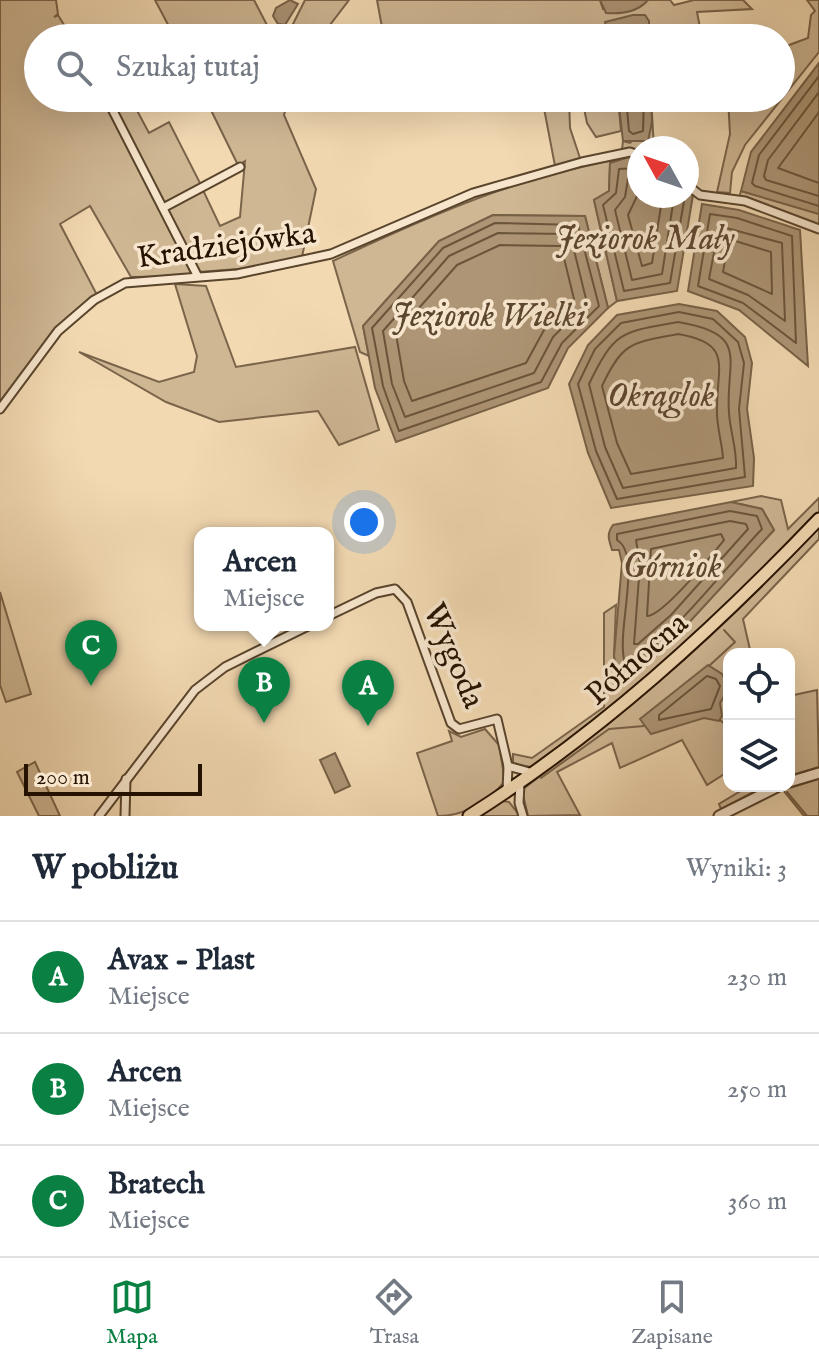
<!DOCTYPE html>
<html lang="pl">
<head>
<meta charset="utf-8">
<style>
	body { margin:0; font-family:"IM FELL English",serif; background:#f6f6f7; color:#1f2937 }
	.controls { position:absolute; right:24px; bottom:24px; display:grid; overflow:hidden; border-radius:16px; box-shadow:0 8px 32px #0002 }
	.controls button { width:72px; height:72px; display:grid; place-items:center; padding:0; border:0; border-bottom:2px solid #e0e1e3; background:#fff; color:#1f2937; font:40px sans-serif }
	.compass { position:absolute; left:627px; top:136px; width:72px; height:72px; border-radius:50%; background:#fff; box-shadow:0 8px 32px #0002; rotate:310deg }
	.scale { position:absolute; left:24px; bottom:20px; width:178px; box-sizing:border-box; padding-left:8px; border:4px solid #261200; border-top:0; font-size:22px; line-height:28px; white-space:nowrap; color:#261200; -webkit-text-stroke:6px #f7e6cd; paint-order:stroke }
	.you { position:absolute; left:364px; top:522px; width:28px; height:28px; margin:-20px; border:6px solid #fff; border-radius:50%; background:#1a73e8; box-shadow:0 0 0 12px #1a73e833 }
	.badge { display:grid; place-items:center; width:52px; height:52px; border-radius:50%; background:#0b8043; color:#fff; font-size:26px; font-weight:700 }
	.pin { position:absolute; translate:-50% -66px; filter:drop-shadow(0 2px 4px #0008) }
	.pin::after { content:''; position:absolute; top:42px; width:28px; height:24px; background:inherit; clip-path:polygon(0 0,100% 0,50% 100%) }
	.popup { position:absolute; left:194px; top:527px; width:140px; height:104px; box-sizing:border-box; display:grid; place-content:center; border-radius:16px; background:#fff; filter:drop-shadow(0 2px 6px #0005); font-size:26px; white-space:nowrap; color:#747a83 }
	.popup b { font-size:30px; color:#1f2937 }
	.popup::after { content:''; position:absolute; left:50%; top:100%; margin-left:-16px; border:16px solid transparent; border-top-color:#fff }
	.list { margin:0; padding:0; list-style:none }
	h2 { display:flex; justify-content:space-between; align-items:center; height:104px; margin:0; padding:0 32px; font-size:34px }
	h2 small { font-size:26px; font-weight:400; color:#747a83 }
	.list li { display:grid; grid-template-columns:52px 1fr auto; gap:24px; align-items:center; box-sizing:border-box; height:112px; padding:0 32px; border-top:2px solid #e0e1e3 }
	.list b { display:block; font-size:30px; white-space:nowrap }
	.list p { margin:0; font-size:26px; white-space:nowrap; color:#747a83 }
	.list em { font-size:26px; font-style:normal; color:#747a83 }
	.icon { flex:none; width:44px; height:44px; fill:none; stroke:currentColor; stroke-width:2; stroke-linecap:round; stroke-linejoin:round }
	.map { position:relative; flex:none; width:819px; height:816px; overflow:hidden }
	.search { position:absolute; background:#fff; box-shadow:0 8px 32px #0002; left:24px; right:24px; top:24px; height:88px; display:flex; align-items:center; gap:20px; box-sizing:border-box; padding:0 28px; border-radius:44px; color:#747a83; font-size:30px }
	.sheet { height:440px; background:#fff }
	nav { display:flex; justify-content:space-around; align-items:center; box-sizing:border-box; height:112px; border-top:2px solid #e0e1e3; background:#fff; font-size:22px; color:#747a83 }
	nav a { display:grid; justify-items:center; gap:4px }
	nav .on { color:#0b8043 }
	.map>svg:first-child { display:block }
</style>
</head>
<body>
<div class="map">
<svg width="819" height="816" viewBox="0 0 819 816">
	<rect width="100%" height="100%" fill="#f2d9b2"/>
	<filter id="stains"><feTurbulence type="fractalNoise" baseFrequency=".0025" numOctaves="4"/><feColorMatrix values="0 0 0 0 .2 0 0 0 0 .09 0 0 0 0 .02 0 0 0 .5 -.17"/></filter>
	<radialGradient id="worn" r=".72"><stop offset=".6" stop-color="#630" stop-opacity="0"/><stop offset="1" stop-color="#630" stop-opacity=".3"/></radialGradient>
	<!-- green -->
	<g fill="#cfb794" stroke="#7a644a" stroke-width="2">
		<polygon points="0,0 56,0 58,14 54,17 58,15 72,38 38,38 38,98 105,98 193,276 131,277 90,206 60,224 97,295 53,331 0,404"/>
		<polygon points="155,0 254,0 269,29 290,30 305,0 349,0 320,38 175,38"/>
		<polygon points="377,0 600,0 603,9 648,0 670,0 674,5 694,0 743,0 752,9 697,12 702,38 384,38"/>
		<polygon points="807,0 819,0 819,52 745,145 732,172 730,193 717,192 730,134 728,98 781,98 781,48 808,38 811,15 815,11"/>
		<polygon points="205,98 289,98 284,115 316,189 302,257 250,268 199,272 167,209 203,190 220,226 240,217 245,161 238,165"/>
		<polygon points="542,98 569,98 570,128 580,158 555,166"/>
		<polygon points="582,98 618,98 621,131 596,137 587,123"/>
		<polygon points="651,98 654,148 622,150 623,141 630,143 652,122"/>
		<polygon points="133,103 149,133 169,122 201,185 163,203 115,108"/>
		<path d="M629,157l-19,6 -1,28 -15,9 23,101 -9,7 -23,-92 -92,-1 -54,26 -76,85 6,30 -9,-4 -27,-91c102,-48 184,-84 296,-104z"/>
		<polygon points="741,191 819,214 819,225 739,198"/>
		<polygon points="175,284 206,286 236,367 355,347 379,430 339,445 318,411 219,422 166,402 79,352 159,382 194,372 197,356"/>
		<polygon points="761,496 781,500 788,529 819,498 819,513 717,618 590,724 531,767 513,764 513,754 532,758 604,707 604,613 616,605 614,656 619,681 683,629 774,530 762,509 731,502"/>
		<polygon points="819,525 819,539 743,619 751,654 729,654 729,771 707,785 682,740 620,768 612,743 557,772 580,815 528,816 522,790 628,707 733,613"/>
		<polygon points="0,592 31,694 6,702 0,685"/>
		<polygon points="817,690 819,767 789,776 789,696"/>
		<path d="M485,729l14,16 6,36c-17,21 -41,35 -67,35l-21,-63 35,-12 -3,-10 12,6z"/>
		<polygon points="35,762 60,816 39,816 17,772"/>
		<polygon points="819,779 819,816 804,816 783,790"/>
		<polygon points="749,786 765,786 721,809 719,804"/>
		<polygon points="502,801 509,802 520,816 478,816"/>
	</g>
	<!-- water -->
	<g fill="#ad9575" stroke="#776146" stroke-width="2">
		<polygon points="290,0 298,4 285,25 278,24 273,16 276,8"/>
		<path d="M600,0h48c-10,12 -27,14 -42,13z"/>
		<polygon points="633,15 645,15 649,21 649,38 608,38 605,22"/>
		<polygon points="819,63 819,214 741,191 751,152"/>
		<polygon points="618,98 651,98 652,122 648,141 623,141"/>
		<polygon points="629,157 639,161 639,196 687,196 687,191 693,195 677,291 617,301 594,200 609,191 610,163"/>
		<polygon points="702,204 739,210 800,230 808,366 739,310 688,291"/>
		<polygon points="493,215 585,216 608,308 568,348 548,388 396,442 375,388 363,326 439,241"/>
		<polygon points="679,304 717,311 745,337 752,363 747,409 754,458 753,486 611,508 588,453 569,384 588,345 617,315"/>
		<path d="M731,502l31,7 12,21 -91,99 -64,53 -5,-26 8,-93 -3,-13h-7c-3,-10 -6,-16 1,-25z"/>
		<polygon points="708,665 722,674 729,688 720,703 722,716 719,721 704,718 651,734 640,719"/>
		<polygon points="335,753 350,786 335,793 320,760"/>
	</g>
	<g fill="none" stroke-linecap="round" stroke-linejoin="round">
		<!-- shore -->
		<g stroke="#6a543a" stroke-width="2">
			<polyline points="819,76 759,155 752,183 755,186 819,206"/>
			<polyline points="819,92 768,160 764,176 766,180 819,196"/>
			<polyline points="626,98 629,131 633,134 643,131 644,98"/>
			<polyline points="819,112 778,168 819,183"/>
			<polyline points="639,168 619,169 616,193 603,205 624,291 670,283 684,201 681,196"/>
			<polyline points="639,178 628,179 625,197 615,210 632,280 662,274 673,204 670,196"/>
			<polyline points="639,192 628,215 642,266 652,263 661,206 658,196"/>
			<polygon points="710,214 737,218 792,236 796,343 743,303 698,286"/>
			<polygon points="495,223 578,225 599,306 562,343 541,382 399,431 383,386 372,328 443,248"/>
			<polygon points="719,226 782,243 785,321 748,295 709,279"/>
			<polygon points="498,233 570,234 587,303 553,337 534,373 405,417 392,384 383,331 449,256"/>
			<polygon points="729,239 771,252 772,294 723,272"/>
			<polygon points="500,245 561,246 574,299 544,330 526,363 412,401 404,381 396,334 457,265"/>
			<polygon points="679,312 713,319 738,342 744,363 739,409 745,477 617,499 596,451 578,384 595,349 621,323"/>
			<path d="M678,322c74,12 47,39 51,91 1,18 8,36 7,55l-113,20 -18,-41 -16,-63c26,-54 33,-52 89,-62z"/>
			<path d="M678,334c55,9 39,32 39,74 -1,17 5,34 6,50l-92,16 -14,-31 -15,-57c21,-45 30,-43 76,-52z"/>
			<path d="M730,511l27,5 5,13c-25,25 -107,131 -137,134 -10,-29 18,-108 -8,-123v-6z"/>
			<polygon points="730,521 746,524 748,529 671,615 638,644 634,644 640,564 636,540"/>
			<path d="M721,534l3,6c-13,16 -60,75 -77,76l4,-67z"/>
			<polygon points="707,676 716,679 720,686 711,709 659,720 659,715"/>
		</g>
		<!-- stream -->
		<g stroke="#776146" stroke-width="2">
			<polyline points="709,666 735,642 724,630"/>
			<polyline points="720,720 729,728"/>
			<polyline points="541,778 609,729 644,726"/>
			<polyline points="787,792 807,816"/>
		</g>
		<defs>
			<g id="minor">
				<polyline points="144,98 110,105 197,275"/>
				<polyline points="687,185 700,195 745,201 819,229"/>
				<polyline points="163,208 240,167"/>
				<polyline points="0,409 58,331 94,300 125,283 237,274 331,254 473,193 582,162 630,152 639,155"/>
				<polyline points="328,616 376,593 395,589 407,602 451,723 459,729 497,719 508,766 507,791"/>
				<polyline points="508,766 533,773"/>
				<polyline points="520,783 519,803 523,816"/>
				<polyline points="99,816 195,690 225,667 310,625"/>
				<polyline points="125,816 126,779"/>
			</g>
			<g id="tertiary">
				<polyline points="789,782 819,773"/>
				<polyline points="719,816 779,786"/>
			</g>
			<path id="primary" d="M469,816c131,-83 243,-185 350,-297"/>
		</defs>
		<!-- minor casing -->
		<use href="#minor" stroke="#59442c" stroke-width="11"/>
		<!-- tertiary casing -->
		<use href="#tertiary" stroke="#59442c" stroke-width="13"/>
		<!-- primary casing -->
		<use href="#primary" stroke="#261200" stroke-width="15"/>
		<!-- minor -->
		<use href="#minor" stroke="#f7e6cd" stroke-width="7"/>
		<!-- tertiary -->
		<use href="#tertiary" stroke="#f7e6cd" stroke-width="9"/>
		<!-- primary -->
		<use href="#primary" stroke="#f2d9b2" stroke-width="11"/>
	</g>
	<g text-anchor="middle" stroke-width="7" stroke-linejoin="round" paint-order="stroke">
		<!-- street labels -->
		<g font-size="32" fill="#261200" stroke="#f7e6cd">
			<text transform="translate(226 244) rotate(-8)" y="11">Kradziejówka</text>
			<text transform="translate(455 655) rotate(67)" y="11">Wygoda</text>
			<text transform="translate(636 658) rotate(-41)" y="11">Północna</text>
		</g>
		<!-- water labels -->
		<g font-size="34" font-style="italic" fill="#5c462f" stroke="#f7e6cd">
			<text x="645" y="249">Jeziorok Mały</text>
			<text x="489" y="326">Jeziorok Wielki</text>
			<text x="661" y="406">Okrąglok</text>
			<text x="672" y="577">Górniok</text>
		</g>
	</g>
	<rect width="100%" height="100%" filter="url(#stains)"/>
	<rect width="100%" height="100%" fill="url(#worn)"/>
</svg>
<div class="controls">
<button><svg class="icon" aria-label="locate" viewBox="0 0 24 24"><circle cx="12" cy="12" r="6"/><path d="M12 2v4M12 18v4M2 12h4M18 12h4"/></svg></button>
<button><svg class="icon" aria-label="layers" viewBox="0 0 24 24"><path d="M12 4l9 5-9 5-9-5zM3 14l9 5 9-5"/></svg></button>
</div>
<svg class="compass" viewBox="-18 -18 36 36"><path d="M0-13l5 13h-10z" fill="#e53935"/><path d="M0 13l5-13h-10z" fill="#747a83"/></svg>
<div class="scale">200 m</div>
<div class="you"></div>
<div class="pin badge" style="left:368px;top:726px">A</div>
<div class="pin badge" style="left:264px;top:723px">B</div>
<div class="popup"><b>Arcen</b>Miejsce</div>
<div class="pin badge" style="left:91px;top:686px">C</div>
<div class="search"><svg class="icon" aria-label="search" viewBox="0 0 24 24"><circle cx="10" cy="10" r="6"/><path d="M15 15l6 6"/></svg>Szukaj tutaj</div>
</div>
<section class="sheet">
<h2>W pobliżu<small>Wyniki: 3</small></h2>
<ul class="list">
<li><span class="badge">A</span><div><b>Avax - Plast</b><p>Miejsce</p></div><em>230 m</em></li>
<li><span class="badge">B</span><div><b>Arcen</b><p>Miejsce</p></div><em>250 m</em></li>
<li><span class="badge">C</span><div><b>Bratech</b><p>Miejsce</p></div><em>360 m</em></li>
</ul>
</section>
<nav>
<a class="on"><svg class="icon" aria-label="map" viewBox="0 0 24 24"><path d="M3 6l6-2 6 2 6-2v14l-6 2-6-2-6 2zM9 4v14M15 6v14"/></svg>Mapa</a>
<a><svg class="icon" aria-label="directions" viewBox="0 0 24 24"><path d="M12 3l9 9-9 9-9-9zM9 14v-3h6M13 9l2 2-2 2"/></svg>Trasa</a>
<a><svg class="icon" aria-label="saved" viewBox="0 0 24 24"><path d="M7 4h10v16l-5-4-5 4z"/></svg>Zapisane</a>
</nav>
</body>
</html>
